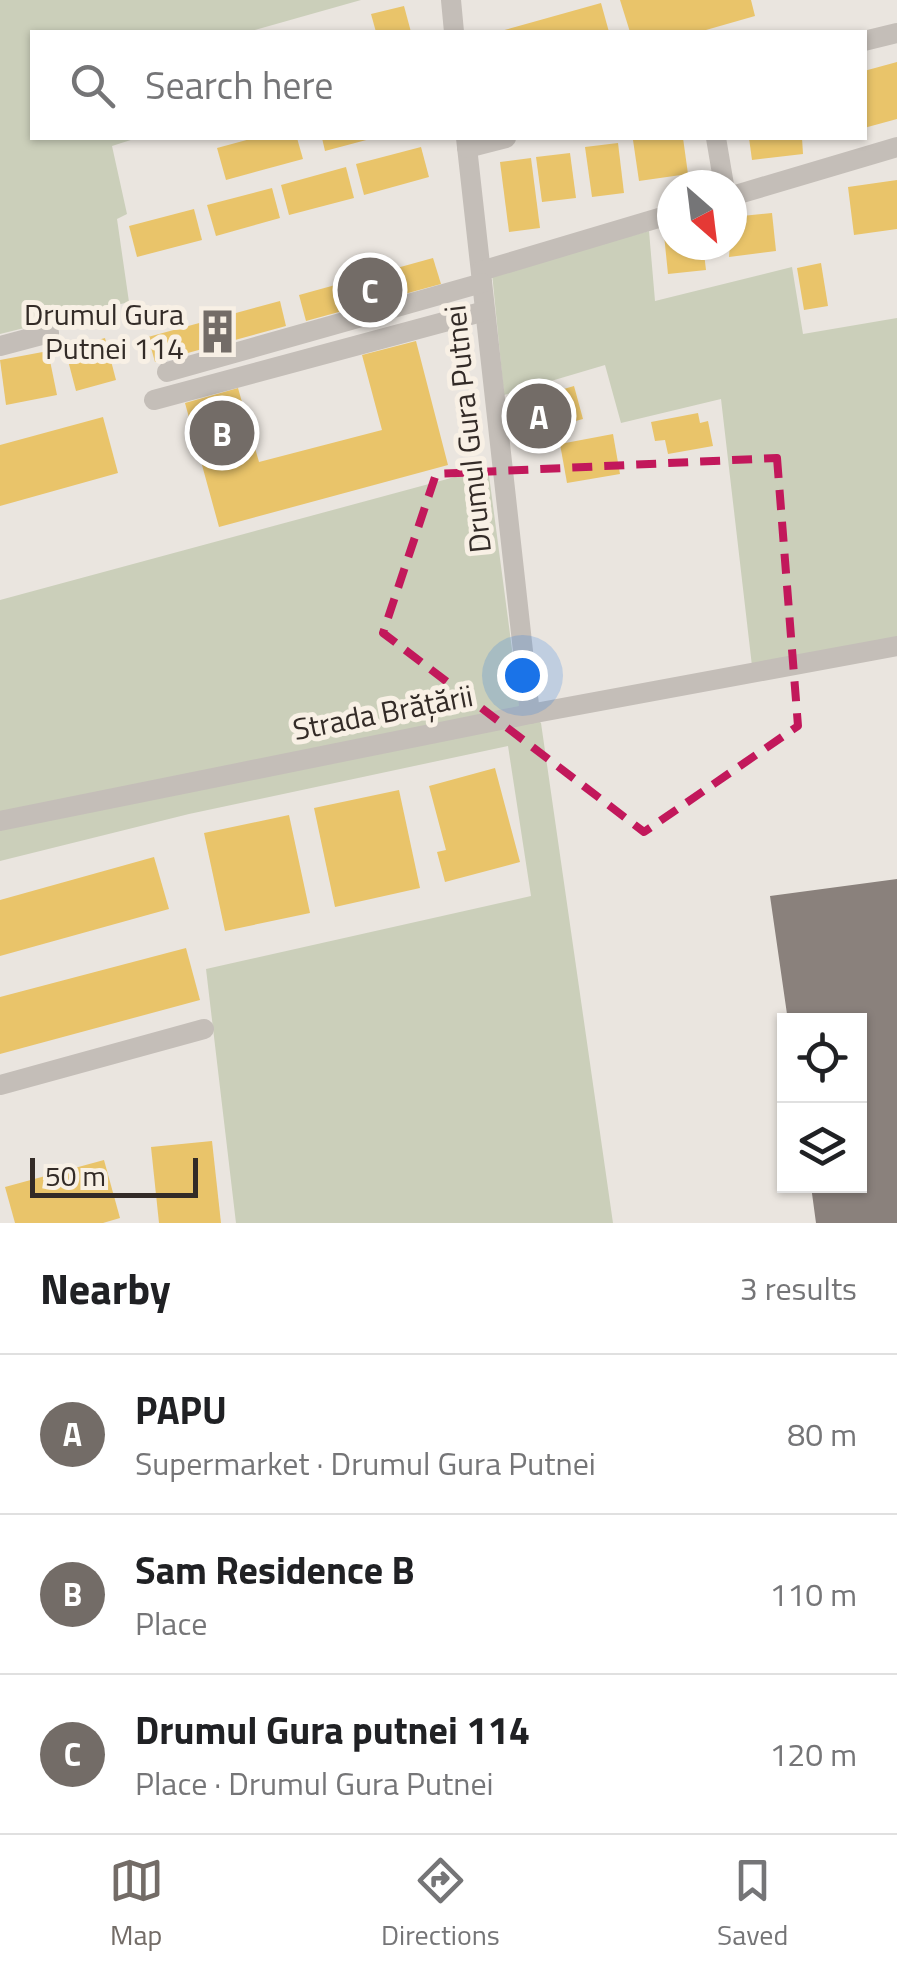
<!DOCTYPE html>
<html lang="en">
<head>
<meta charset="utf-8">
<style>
	body { margin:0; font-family:"Titillium Web",sans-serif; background:#f2f2f2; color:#202124 }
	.controls { position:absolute; right:30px; bottom:30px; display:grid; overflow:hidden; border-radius:0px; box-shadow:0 2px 8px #0004 }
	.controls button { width:90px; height:90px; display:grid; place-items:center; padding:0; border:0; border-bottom:2px solid #e0e0e0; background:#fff; color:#202124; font:50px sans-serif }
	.compass { position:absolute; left:657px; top:170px; width:90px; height:90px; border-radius:50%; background:#fff; box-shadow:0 2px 8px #0004; rotate:152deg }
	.scale { position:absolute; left:30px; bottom:25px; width:168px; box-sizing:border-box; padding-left:10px; border:5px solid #332b27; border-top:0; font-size:28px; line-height:35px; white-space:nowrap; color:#332b27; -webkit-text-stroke:8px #f8f0e5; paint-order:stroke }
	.you { position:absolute; left:522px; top:675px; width:35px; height:35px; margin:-25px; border:8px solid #fff; border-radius:50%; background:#1a73e8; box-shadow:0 0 0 15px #1a73e833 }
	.badge { display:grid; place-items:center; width:65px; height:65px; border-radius:50%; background:#736c67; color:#fff; font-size:32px; font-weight:700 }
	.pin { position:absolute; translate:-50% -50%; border:5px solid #fff; box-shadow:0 2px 10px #0006 }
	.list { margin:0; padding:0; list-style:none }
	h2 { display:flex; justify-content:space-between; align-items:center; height:130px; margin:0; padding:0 40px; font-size:42px }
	h2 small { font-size:32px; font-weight:400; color:#757577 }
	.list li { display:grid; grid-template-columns:65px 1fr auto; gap:30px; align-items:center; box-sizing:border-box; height:160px; padding:0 40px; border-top:2px solid #e0e0e0 }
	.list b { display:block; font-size:38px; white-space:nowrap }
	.list p { margin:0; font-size:32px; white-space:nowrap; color:#757577 }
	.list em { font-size:32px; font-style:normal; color:#757577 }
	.icon { flex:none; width:55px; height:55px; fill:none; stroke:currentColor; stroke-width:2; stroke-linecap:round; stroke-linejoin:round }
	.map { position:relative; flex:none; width:897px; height:1223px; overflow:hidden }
	.search { position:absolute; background:#fff; box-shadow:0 2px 8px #0004; left:30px; right:30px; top:30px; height:110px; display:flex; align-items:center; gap:25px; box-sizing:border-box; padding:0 35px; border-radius:0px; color:#757577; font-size:38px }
	.sheet { height:610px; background:#fff }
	nav { display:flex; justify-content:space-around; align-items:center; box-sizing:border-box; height:140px; border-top:2px solid #e0e0e0; background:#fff; font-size:28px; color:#757577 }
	nav a { display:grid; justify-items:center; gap:5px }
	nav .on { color:#736c67 }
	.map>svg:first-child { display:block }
</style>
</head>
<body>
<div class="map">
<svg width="897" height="1223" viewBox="0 0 897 1223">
	<rect width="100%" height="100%" fill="#eae5df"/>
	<!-- green -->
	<g fill="#cbcfba">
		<polygon points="0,0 361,0 248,32 32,32 32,138 137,138 112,146 127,214 117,219 129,302 0,334"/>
		<polygon points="649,231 655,301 792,267 803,334 897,318 897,638 752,666 721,399 621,423 605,365 504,395 492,273"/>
		<polygon points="488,468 519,702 541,723 613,1223 236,1223 206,969 531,896 508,746 189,814 0,861 0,600"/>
	</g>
	<!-- homes -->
	<g fill="#e9c46a">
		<polygon points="620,0 751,0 755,16 699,32 630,32"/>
		<polygon points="601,3 609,32 501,32 501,31"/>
		<polygon points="404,6 411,32 376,32 371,14"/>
		<polygon points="897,62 897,119 864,128 864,71"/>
		<polygon points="254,138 297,138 303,159 226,180 217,148"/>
		<polygon points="322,138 370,138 370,139 325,151"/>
		<polygon points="683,138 688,174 639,181 633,140"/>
		<polygon points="749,138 802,138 803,154 752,160"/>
		<polygon points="618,143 624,193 592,197 585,147"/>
		<polygon points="421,147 429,177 364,195 356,164"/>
		<polygon points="570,153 576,198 542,202 536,157"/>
		<polygon points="531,158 540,228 509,232 500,162"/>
		<polygon points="346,167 354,198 289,215 281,185"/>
		<polygon points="897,180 897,229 854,235 848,187"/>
		<polygon points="272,188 280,218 216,236 207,205"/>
		<polygon points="194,209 202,240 137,257 129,226"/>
		<polygon points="772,213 776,251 729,257 732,217"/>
		<polygon points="672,224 672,245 703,245 706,270 668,274 663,225"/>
		<polygon points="433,258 441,284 306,321 299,295"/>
		<polygon points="821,263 828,306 804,310 797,268"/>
		<polygon points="280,301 286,326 155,362 148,337"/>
		<polygon points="105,338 116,380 76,391 65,349"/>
		<polygon points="416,341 448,465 219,527 185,403 238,388 259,462 382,430 362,355"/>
		<polygon points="48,351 57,395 6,405 0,360"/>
		<polygon points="574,386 583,419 532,433 523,401"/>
		<polygon points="698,413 700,423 708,421 713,446 668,454 665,440 655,441 651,422"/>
		<polygon points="103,417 118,473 0,506 0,445"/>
		<polygon points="613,434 620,474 567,483 560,444"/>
		<polygon points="495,768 520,862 445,882 437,852 446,850 429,786"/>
		<polygon points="399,790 420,888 335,907 314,808"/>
		<polygon points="289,815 310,913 225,931 204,833"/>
		<polygon points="154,857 169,909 0,956 0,900"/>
		<polygon points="186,948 200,1000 0,1054 0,997"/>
		<polygon points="212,1141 221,1223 159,1223 151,1147"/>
		<polygon points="104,1160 120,1218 103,1223 15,1223 5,1187"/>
	</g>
	<!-- industry -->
	<polygon fill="#8a817c" points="897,879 897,1223 816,1223 811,1186 860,1186 860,1021 788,1021 770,896"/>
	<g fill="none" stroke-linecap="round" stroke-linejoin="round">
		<!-- street -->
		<g stroke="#c4beb8" stroke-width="20">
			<polyline points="451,0 454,32"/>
			<polyline points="864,41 897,33"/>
			<polyline points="466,138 530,714"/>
			<polyline points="716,138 724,185"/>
			<polyline points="467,148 506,138"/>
			<polyline points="732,196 897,147"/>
			<polyline points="481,271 672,214"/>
			<polyline points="0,346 49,333"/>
			<polyline points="167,372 482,283"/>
			<polyline points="154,400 485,311"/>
			<polyline points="0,821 530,714 897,646"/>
			<polyline points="0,1085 204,1029"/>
		</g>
	</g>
	<!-- marked area -->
	<path fill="none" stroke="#c2185b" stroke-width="8" stroke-dasharray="20 12" stroke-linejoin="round" d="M777,458l21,268 -154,106 -261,-199 53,-159z"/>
	<!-- icons -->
	<defs>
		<symbol id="building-bare" viewBox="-9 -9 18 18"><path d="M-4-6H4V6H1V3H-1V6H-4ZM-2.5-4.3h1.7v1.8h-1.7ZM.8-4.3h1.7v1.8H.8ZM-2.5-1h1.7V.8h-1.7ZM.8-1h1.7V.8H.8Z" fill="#736c67" stroke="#f8f0e5" stroke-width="2.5" paint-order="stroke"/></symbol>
	</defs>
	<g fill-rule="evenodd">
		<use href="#building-bare" x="186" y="300" width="63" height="63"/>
	</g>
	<g text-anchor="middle" stroke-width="10" stroke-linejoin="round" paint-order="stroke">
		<!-- poi labels -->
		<g font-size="30" fill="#332b27" stroke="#f8f0e5" text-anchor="end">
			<text x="184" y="325">Drumul Gura<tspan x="184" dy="34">Putnei 114</tspan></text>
		</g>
		<!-- street labels -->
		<g font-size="30" fill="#332b27" stroke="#f8f0e5">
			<text transform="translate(468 429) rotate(-96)" y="10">Drumul Gura Putnei</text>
			<text transform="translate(383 713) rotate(-11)" y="10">Strada Brățării</text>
		</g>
	</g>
</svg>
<div class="controls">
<button><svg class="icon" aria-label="locate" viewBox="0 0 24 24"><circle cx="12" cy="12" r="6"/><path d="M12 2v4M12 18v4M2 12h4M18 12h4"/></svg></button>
<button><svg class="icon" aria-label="layers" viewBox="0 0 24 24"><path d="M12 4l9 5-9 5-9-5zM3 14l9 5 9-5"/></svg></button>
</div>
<svg class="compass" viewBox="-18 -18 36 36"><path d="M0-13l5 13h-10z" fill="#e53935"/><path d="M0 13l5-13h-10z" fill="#757577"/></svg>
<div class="scale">50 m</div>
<div class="you"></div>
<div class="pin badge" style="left:539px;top:416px">A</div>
<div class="pin badge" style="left:222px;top:433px">B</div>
<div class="pin badge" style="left:370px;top:290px">C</div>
<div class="search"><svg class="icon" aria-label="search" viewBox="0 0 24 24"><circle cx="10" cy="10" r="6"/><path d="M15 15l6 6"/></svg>Search here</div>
</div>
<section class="sheet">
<h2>Nearby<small>3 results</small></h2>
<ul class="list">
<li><span class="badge">A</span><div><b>PAPU</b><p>Supermarket · Drumul Gura Putnei</p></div><em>80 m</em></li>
<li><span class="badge">B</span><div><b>Sam Residence B</b><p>Place</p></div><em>110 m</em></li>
<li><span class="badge">C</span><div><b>Drumul Gura putnei 114</b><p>Place · Drumul Gura Putnei</p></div><em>120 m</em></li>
</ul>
</section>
<nav>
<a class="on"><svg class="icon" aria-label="map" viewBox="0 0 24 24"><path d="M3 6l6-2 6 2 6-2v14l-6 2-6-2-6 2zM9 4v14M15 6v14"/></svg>Map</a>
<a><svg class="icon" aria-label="directions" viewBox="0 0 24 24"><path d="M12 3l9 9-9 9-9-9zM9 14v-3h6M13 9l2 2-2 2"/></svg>Directions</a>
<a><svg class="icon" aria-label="saved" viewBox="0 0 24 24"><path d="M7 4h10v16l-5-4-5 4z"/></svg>Saved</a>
</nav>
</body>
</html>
